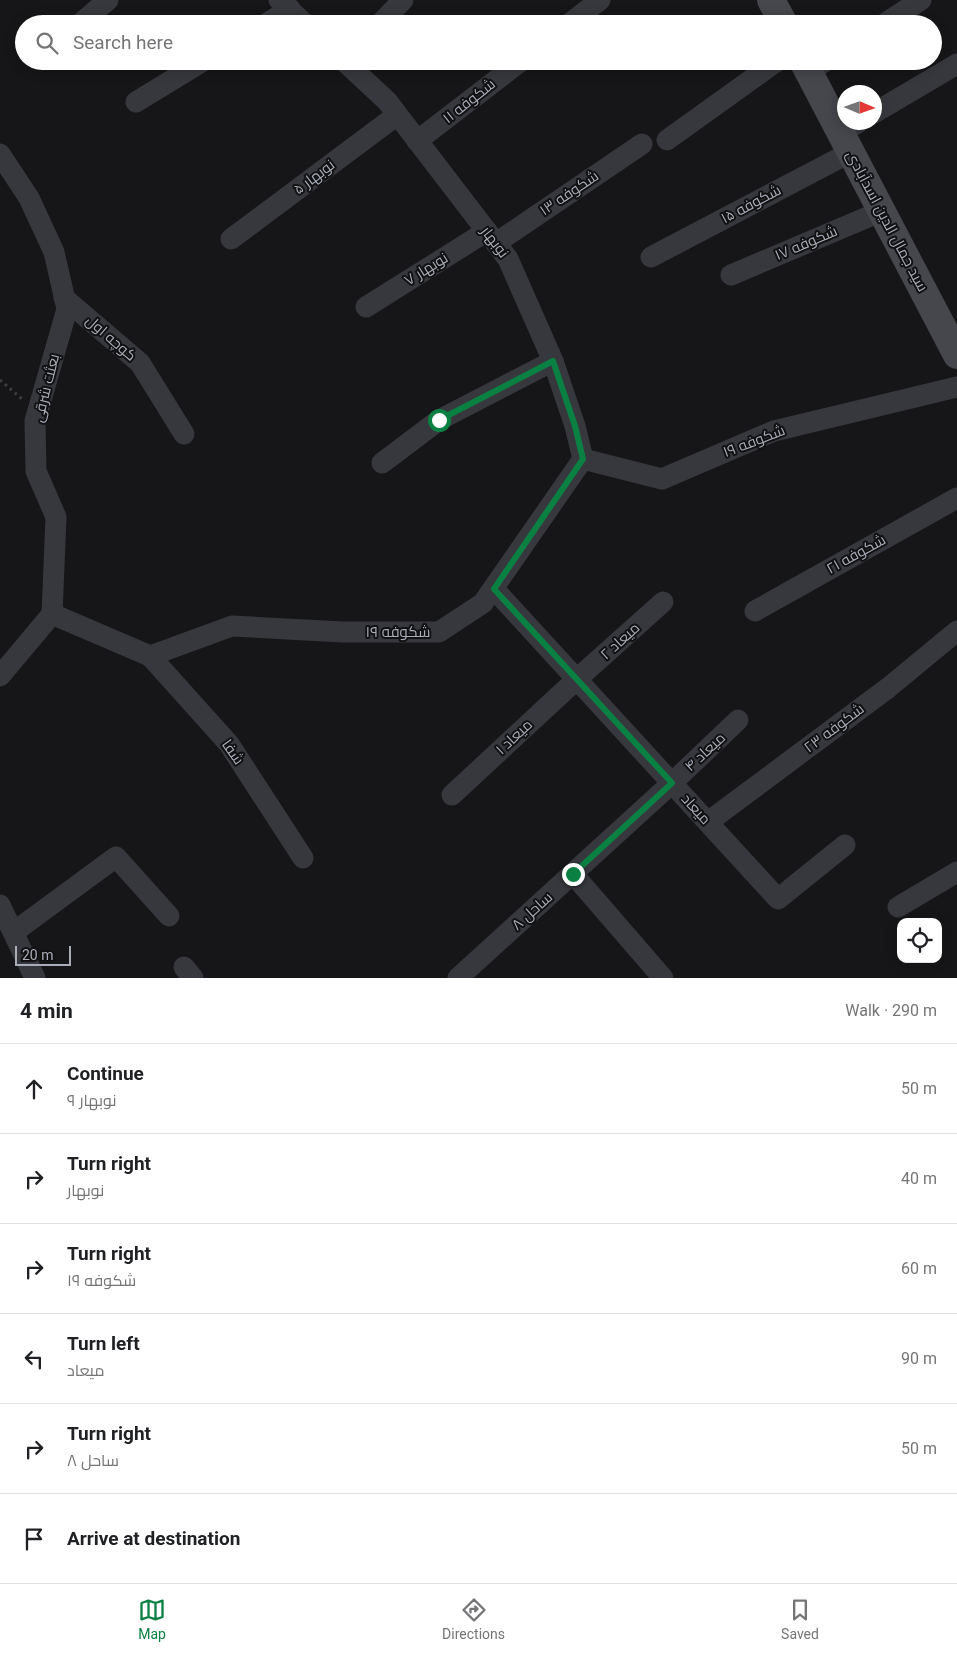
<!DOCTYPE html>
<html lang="en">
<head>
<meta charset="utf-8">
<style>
	body { margin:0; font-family:Roboto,Cairo,sans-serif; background:#f6f6f6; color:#202124 }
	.controls { position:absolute; right:15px; bottom:15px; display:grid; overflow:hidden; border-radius:10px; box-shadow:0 2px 12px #0003 }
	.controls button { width:45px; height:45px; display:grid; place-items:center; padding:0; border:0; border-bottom:1px solid #e0e0e0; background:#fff; color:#202124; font:25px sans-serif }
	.compass { position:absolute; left:837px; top:85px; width:45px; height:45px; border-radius:50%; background:#fff; box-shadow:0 2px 12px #0003; rotate:92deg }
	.scale { position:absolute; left:15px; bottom:12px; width:56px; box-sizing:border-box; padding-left:5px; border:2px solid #a8adb8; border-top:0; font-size:14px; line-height:18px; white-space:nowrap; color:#a8adb8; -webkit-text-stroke:4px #111113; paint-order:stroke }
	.stop { position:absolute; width:15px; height:15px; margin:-11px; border:4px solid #0b8043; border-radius:50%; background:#fff }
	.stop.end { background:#0b8043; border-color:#fff; box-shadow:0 1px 5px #0008 }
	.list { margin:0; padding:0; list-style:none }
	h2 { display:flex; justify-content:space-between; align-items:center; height:65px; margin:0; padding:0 20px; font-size:21px }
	h2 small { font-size:16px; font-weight:400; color:#757577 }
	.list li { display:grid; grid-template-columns:32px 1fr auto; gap:15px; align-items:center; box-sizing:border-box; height:90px; padding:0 20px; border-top:1px solid #e0e0e0 }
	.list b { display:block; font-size:19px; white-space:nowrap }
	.list p { margin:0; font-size:16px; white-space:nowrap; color:#757577 }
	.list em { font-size:16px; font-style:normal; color:#757577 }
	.icon { flex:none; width:28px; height:28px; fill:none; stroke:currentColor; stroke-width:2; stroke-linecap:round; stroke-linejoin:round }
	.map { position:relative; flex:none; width:957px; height:978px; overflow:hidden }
	.search { position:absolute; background:#fff; box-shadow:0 2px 12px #0003; left:15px; right:15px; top:15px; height:55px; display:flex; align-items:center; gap:12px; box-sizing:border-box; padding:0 18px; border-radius:28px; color:#757577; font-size:19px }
	.sheet { height:605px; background:#fff }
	nav { display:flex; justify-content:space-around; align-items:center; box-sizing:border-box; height:70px; border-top:1px solid #e0e0e0; background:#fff; font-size:14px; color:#757577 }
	nav a { display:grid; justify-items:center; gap:2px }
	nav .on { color:#0b8043 }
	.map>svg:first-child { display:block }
</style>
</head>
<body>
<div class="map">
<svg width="957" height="978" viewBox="0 0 957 978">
	<rect width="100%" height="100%" fill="#161618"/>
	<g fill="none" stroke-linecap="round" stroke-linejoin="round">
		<!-- path -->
		<polyline stroke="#3d3f44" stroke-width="3" stroke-dasharray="2.5 4" stroke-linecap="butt" points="0,380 22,399"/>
		<!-- street -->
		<g stroke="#37383d" stroke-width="21">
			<polyline points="279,0 305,24"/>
			<polyline points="80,24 108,0"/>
			<polyline points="266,24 290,9"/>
			<polyline points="380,24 403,0"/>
			<polyline points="569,24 600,0"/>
			<polyline points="884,24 921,0"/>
			<polyline points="344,61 387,101 508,259 553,361 575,426 583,459"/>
			<polyline points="809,72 825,61"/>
			<polyline points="136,102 203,61"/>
			<polyline points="874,113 957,64"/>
			<polyline points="841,133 859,122"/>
			<polyline points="667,140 777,61"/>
			<polyline points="417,141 521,61"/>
			<polyline points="0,154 29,198 54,252 67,309 35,421 36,471 56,517 52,614 0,676"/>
			<polyline points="231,239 397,115"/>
			<polyline points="496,243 642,144"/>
			<polyline points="651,257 851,152"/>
			<polyline points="731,275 882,211"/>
			<polyline points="64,298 140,363 184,434"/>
			<polyline points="366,307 487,231"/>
			<polyline points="382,463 439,420 553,361"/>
			<polyline points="494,589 778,899 845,845"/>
			<polyline points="755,611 957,498"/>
			<polyline points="52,614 150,656 232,626 343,632 439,632 483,603 583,459 662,479 774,431 957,387"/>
			<polyline points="150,656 229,744 303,858"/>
			<polyline points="452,795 577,679 663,602"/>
			<polyline points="708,822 888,688 957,631"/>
			<polyline points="573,874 663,978"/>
			<polyline points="0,905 35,978"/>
			<polyline points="898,907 957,872"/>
			<polyline points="14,932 116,857 169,916"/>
			<polyline points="184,967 193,978"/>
			<polyline points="458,978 672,783 738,720"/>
		</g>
		<!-- secondary -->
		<g stroke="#45474d" stroke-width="28">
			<polyline points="771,0 784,24"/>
			<polyline points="803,61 957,355"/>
		</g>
	</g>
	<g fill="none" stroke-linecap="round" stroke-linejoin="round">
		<!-- route -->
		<polyline stroke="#0b8043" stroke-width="6" points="439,420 553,361 575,426 583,459 494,589 672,783 573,874"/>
	</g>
	<g text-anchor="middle" stroke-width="4" stroke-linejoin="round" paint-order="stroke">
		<!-- street labels -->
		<g font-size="15" fill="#a8adb8" stroke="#111113">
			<text transform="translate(469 101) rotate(-38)" y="5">شکوفه ۱۱</text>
			<text transform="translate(314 177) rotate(-37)" y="5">نوبهار ۵</text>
			<text transform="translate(569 193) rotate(-34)" y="5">شکوفه ۱۳</text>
			<text transform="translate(751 204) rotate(-28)" y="5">شکوفه ۱۵</text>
			<text transform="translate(887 221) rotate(62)" y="5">سید جمال الدین اسدآبادی</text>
			<text transform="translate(495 242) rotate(53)" y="5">نوبهار</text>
			<text transform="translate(806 243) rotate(-23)" y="5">شکوفه ۱۷</text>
			<text transform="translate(426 269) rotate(-32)" y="5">نوبهار ۷</text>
			<text transform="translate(111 338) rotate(41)" y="5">کوچه اول</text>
			<text transform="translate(46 388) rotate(-76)" y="5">بعثت شرقی</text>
			<text transform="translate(754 441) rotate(-21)" y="5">شکوفه ۱۹</text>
			<text transform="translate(856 554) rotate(-29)" y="5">شکوفه ۲۱</text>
			<text x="398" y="637">شکوفه ۱۹</text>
			<text transform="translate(620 641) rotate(-42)" y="5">میعاد ۲</text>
			<text transform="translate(834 728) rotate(-37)" y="5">شکوفه ۲۳</text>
			<text transform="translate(514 737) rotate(-43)" y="5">میعاد ۱</text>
			<text transform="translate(233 752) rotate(55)" y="5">شفا</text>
			<text transform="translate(705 752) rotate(-43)" y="5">میعاد ۴</text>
			<text transform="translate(696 809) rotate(48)" y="5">میعاد</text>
			<text transform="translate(532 911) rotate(-42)" y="5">ساحل ۸</text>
		</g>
	</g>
</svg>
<div class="controls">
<button><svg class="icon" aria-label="locate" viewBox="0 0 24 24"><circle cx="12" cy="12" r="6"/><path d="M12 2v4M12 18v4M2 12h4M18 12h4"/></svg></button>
</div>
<svg class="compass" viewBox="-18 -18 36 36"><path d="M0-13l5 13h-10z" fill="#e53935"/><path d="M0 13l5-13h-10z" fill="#757577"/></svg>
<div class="scale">20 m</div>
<div class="stop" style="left:439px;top:420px"></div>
<div class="stop end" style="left:573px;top:874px"></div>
<div class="search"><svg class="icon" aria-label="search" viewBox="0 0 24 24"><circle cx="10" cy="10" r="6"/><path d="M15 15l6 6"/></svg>Search here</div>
</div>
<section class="sheet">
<h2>4 min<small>Walk · 290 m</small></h2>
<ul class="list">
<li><svg class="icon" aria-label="ahead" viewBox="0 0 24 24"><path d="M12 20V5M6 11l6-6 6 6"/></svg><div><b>Continue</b><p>نوبهار ۹</p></div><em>50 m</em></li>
<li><svg class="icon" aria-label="right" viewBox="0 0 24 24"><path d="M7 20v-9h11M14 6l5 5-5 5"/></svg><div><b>Turn right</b><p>نوبهار</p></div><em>40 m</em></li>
<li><svg class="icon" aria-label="right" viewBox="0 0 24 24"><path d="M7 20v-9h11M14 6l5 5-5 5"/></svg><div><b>Turn right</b><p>شکوفه ۱۹</p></div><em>60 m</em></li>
<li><svg class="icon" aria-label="left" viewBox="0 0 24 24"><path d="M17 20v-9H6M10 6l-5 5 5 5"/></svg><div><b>Turn left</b><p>میعاد</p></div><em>90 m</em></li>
<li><svg class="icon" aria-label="right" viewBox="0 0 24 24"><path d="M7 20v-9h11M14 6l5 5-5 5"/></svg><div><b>Turn right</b><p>ساحل ۸</p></div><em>50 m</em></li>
<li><svg class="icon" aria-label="arrive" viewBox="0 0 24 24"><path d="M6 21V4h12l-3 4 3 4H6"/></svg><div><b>Arrive at destination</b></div></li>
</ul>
</section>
<nav>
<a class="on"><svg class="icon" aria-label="map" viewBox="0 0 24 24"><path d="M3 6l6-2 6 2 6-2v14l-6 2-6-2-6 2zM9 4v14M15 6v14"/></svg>Map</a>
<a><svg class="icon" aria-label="directions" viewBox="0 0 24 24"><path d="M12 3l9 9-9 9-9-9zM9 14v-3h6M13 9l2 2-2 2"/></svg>Directions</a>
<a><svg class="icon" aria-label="saved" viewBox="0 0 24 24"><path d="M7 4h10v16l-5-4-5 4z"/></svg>Saved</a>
</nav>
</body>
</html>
